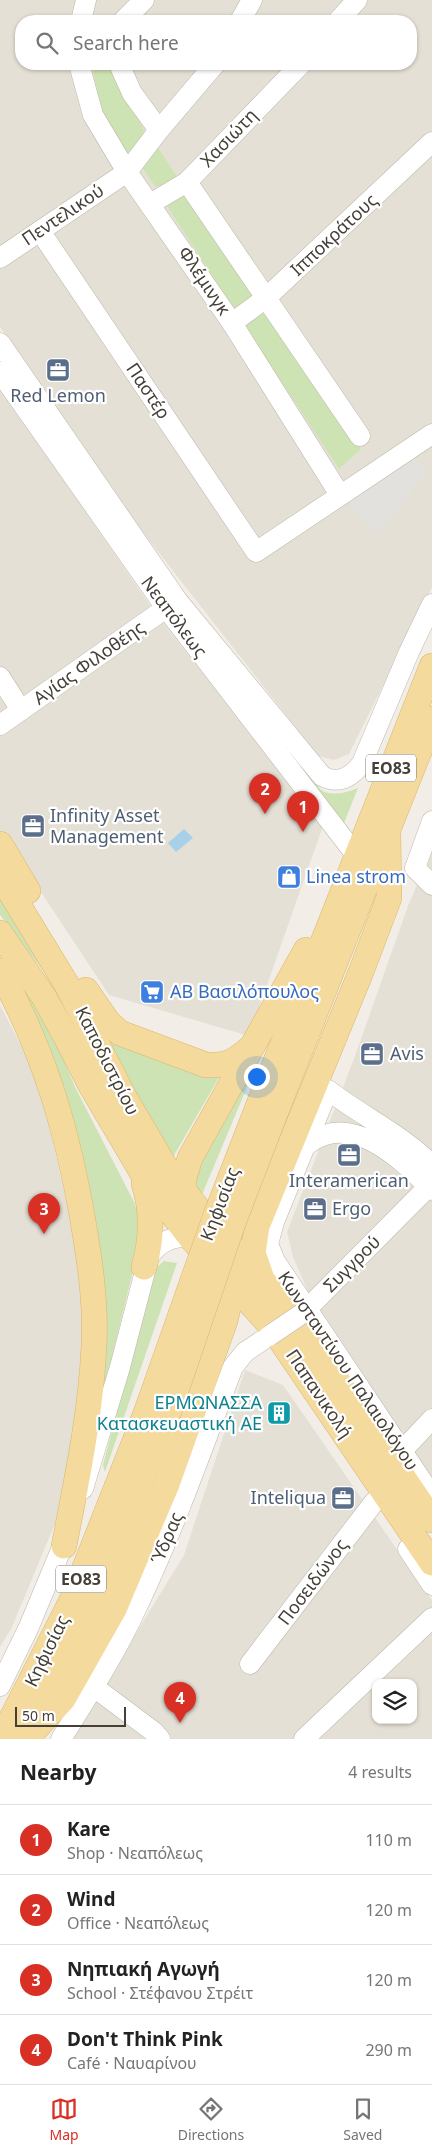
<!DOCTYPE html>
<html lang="en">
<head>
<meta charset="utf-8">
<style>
	body { margin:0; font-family:"Noto Sans",sans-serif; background:#f6f6f6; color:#222 }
	.controls { position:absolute; right:15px; bottom:15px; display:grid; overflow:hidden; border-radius:10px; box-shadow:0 1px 4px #0004 }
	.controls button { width:45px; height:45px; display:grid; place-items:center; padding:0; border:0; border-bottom:1px solid #e0e0e0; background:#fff; color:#222; font:25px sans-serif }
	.scale { position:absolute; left:15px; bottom:12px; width:111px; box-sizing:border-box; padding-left:5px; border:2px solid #443f37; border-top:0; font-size:14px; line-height:18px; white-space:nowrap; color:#443f37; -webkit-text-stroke:4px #fff; paint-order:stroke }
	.you { position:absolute; left:256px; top:1076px; width:18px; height:18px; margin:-12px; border:4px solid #fff; border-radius:50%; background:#1a73e8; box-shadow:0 0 0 8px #1a73e833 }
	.badge { display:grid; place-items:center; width:32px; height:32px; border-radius:50%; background:#d93025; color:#fff; font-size:16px; font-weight:700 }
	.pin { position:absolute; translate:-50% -41px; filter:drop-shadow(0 1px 2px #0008) }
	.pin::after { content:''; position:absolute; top:26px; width:18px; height:15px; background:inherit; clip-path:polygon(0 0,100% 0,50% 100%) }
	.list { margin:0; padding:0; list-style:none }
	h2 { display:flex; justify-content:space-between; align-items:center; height:65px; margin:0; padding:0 20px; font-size:21px }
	h2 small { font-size:16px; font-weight:400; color:#767676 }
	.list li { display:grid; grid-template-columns:32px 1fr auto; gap:15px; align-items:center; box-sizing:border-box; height:70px; padding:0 20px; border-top:1px solid #e0e0e0 }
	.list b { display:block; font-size:19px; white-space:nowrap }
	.list p { margin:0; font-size:16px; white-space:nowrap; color:#767676 }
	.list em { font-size:16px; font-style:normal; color:#767676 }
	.icon { flex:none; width:28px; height:28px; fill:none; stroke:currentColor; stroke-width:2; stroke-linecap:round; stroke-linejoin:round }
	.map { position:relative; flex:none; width:432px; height:1739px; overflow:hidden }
	.search { position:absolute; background:#fff; box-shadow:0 1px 4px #0004; left:15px; right:15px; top:15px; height:55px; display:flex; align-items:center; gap:12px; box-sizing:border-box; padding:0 18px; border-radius:20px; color:#767676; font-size:19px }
	.sheet { height:345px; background:#fff }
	nav { display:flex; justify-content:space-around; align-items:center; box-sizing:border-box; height:70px; border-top:1px solid #e0e0e0; background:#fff; font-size:14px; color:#767676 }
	nav a { display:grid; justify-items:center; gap:2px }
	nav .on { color:#d93025 }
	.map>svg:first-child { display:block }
</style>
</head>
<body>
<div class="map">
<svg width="432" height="1739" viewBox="0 0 432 1739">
	<rect width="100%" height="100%" fill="#f2eee7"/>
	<!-- residential -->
	<g fill="#e5e0d5" fill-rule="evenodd">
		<path d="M0,0h432v587l-83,167 -15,6 -16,-4 -173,-221 -145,-208zM21,21h390v43h-390z"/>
		<polygon points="0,388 156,614 323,826 249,1036 109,995 0,830"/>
		<polygon points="432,850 432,1477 321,1321 293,1257 287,1232 355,1056 408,906"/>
		<polygon points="0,1005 39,1081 75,1239 86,1337 80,1427 59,1514 12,1627 0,1647"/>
		<path d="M245,1370l38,15 149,215v139h-361l113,-184zM376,1683h37v37h-37z"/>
	</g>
	<!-- green -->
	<g fill="#cee3b3">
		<polygon points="92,64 115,64 145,134 131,154 127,155 108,124 99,102"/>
		<polygon points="155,143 177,177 161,186 155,186 139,163"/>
		<polygon points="181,185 258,298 236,312 161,197"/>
		<polygon points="266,307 361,449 339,469 242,322"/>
		<path d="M184,618l138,173c13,5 23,2 36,-3l-14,35z"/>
		<polygon points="0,888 52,982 0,915"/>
		<polygon points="0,950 49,1025 75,1087 134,1202 140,1219 139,1247 89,1450 102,1271 96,1223 87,1174 71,1115"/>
		<polygon points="277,1016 201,1197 196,1192 193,1172"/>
		<polygon points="105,1039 117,1045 221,1074 169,1164"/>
		<polygon points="164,1261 177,1263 105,1472 103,1465 154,1270"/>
	</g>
	<!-- parking -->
	<polygon fill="#e3e1de" points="411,456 429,470 378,535 350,507 344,499"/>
	<!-- water -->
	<polygon fill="#a8d0e9" points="184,829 193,838 176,852 168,843"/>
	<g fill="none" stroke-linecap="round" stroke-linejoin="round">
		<defs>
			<g id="minor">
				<polyline points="81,21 86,0"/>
				<polyline points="123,21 144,0"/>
				<polyline points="240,21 252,0"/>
				<polyline points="338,21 357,0"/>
				<polyline points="79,64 93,115 127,172 232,323 340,495"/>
				<polyline points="119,64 132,93 159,130"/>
				<polyline points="187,182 360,436"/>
				<polyline points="150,204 187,182 301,64"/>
				<polyline points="40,231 256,552 432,434"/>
				<polyline points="0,258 127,172 159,130 215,64"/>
				<polyline points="232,323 266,298 432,142"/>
				<path d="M0,343l177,257 145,176c17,9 30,1 40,-13l47,-111 23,-48"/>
				<polyline points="0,372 166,608 356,855"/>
				<polyline points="0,677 21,710"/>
				<polyline points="0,725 176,601"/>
				<polyline points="432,821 415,868 432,885"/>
				<path d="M308,1144c44,-34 94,16 124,46"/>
				<path d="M432,1165c-30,-30 -70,-49 -104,-75l-54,132 -6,22 7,17 157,235"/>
				<polyline points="303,1313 432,1183"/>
				<polyline points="402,1451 432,1419"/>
				<path d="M83,1489l37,-122 29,-111c11,-14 22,-20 41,-19"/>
				<polyline points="408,1549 432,1585"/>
				<polyline points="250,1664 375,1501"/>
				<polyline points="0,1686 28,1629 68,1533"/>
				<polyline points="94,1687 154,1732 160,1739"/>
				<path d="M61,1739c27,-43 55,-86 76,-132 37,-78 66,-160 96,-240l12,-15 24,-16"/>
				<polyline points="304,1739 432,1618"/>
			</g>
			<g id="major">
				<polyline points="0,844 28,891"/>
				<polyline points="0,875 67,985 123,1095 166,1168 203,1215 291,1312 432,1520"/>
				<polyline points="0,933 44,997 67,1039 91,1086 147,1181 190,1237 271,1326 432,1563"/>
				<path d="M0,971c45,83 67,158 83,250 7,41 13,82 11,124 -3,68 -17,134 -30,201"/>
				<path d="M86,990l22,32 12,11 86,32c21,1 28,-3 43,-16"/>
				<polyline points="261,1099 432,666"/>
				<polyline points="278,1106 432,719"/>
				<path d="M144,1184c9,28 8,55 0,83"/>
				<polyline points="181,1199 184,1178 190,1158 306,950"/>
				<polyline points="261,1276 253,1253 257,1226 361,972 389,898 388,831"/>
				<polyline points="42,1705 90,1608 166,1420"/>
				<polyline points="1,1739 72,1600 146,1413"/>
				<polyline points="26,1739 63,1699 114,1609 167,1484 225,1321 231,1295 232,1272"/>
			</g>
		</defs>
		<!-- minor casing -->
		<use href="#minor" stroke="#bcb6aa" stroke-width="21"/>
		<!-- major casing -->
		<use href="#major" stroke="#d9b76e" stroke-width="26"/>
		<!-- minor -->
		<use href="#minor" stroke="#fff" stroke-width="20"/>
		<!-- major -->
		<use href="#major" stroke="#f5da9d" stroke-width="25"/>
		<defs>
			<polyline id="minor-bridge" points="269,1336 303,1313"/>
			<g id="major-bridge">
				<polyline points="146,1413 216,1215 261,1099"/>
				<polyline points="166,1420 233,1223 278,1106"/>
			</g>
		</defs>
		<!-- minor-bridge casing -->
		<use href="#minor-bridge" stroke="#bcb6aa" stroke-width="21" stroke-linecap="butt"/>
		<!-- major-bridge casing -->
		<use href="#major-bridge" stroke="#d9b76e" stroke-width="26" stroke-linecap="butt"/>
		<!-- minor-bridge -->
		<use href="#minor-bridge" stroke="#fff" stroke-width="20"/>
		<!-- major-bridge -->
		<use href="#major-bridge" stroke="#f5da9d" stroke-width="25"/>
	</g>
	<!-- icons -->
	<defs>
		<symbol id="office-square" viewBox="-11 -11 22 22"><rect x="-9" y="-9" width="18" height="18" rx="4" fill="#5c6f8a" stroke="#fff"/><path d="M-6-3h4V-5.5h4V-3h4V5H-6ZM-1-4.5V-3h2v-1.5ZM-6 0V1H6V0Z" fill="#fff"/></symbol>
		<symbol id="shop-square" viewBox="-11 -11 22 22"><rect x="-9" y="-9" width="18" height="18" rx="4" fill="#3f7fe0" stroke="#fff"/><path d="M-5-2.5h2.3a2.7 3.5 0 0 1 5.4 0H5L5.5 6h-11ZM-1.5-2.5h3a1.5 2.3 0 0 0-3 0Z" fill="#fff"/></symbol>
		<symbol id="supermarket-square" viewBox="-11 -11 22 22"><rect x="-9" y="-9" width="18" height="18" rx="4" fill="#3f7fe0" stroke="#fff"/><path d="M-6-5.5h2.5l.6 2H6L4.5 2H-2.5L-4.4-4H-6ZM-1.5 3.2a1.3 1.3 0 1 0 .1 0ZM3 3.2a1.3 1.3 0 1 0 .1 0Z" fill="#fff"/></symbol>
		<symbol id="building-square" viewBox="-11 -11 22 22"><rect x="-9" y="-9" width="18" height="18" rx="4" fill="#0f9aa8" stroke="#fff"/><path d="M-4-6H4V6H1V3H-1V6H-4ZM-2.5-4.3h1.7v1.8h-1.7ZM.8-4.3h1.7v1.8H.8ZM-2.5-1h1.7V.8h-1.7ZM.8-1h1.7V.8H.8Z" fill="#fff"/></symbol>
	</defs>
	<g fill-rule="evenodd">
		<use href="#office-square" x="44" y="356" width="28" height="28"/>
		<use href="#office-square" x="19" y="812" width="28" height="28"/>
		<use href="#shop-square" x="275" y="863" width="28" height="28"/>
		<use href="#supermarket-square" x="138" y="978" width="28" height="28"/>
		<use href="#office-square" x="358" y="1040" width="28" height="28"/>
		<use href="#office-square" x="335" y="1141" width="28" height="28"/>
		<use href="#office-square" x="301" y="1195" width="28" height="28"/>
		<use href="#building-square" x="265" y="1399" width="28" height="28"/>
		<use href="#office-square" x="329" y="1484" width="28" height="28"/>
	</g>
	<g text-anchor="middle" stroke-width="4.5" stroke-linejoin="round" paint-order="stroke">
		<!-- shield labels -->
		<g fill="#fff" stroke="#7c7973" stroke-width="1">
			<rect x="366" y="754.5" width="50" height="27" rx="4"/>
			<rect x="56" y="1565.5" width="50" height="27" rx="4"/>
		</g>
		<g font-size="16" font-weight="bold" fill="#443f37">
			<text x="391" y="774">ΕΟ83</text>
			<text x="81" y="1585">ΕΟ83</text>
		</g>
		<!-- street labels -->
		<g font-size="18" fill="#443f37" stroke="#fff">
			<text transform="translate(229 138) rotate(-46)" y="6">Χασιώτη</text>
			<text transform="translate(63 215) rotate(-34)" y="6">Πεντελικού</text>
			<text transform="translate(334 235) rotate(-43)" y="6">Ιπποκράτους</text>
			<text transform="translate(204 281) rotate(56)" y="6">Φλέμινγκ</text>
			<text transform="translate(148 391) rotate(56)" y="6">Παστέρ</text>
			<text transform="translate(174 617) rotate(53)" y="6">Νεαπόλεως</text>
			<text transform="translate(89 663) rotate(-35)" y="6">Αγίας Φιλοθέης</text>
			<text transform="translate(107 1061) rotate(63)" y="6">Καποδιστρίου</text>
			<text transform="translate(220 1204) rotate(-69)" y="6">Κηφισίας</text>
			<text transform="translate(352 1264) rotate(-45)" y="6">Συγγρού</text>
			<text transform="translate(348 1371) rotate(56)" y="6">Κωνσταντίνου Παλαιολόγου</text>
			<text transform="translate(319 1394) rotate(56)" y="6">Παπανικολή</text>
			<text transform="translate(167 1538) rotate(-67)" y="6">Ύδρας</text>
			<text transform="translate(313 1582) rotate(-53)" y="6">Ποσειδώνος</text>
			<text transform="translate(47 1651) rotate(-64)" y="6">Κηφισίας</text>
		</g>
		<!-- service labels -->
		<g font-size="18" fill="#4e5e75" stroke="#fff" text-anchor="start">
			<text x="58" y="402" text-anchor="middle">Red Lemon</text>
			<text x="50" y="822">Infinity Asset<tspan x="50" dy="21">Management</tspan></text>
			<text x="390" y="1060">Avis</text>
			<text x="349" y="1187" text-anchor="middle">Interamerican</text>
			<text x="332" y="1215">Ergo</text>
			<text x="326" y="1504" text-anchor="end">Inteliqua</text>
		</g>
		<!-- shop labels -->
		<g font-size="18" fill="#366cbe" stroke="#fff" text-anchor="start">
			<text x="306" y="883">Linea strom</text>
			<text x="170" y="998">ΑΒ Βασιλόπουλος</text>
		</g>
		<!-- culture labels -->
		<g font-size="18" fill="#0d838f" stroke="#fff" text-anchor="end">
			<text x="262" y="1409">ΕΡΜΩΝΑΣΣΑ<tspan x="262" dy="21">Κατασκευαστική ΑΕ</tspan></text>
		</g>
	</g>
</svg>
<div class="controls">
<button><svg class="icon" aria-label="layers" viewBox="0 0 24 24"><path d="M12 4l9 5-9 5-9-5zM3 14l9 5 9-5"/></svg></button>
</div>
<div class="scale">50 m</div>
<div class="you"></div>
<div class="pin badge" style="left:303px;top:832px">1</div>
<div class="pin badge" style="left:265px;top:814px">2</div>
<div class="pin badge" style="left:44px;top:1234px">3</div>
<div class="pin badge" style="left:180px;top:1723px">4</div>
<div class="search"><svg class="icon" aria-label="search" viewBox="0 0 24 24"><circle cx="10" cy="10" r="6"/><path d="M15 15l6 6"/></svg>Search here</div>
</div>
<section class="sheet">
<h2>Nearby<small>4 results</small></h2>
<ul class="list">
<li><span class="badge">1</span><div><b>Kare</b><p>Shop · Νεαπόλεως</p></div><em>110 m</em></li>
<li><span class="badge">2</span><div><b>Wind</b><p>Office · Νεαπόλεως</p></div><em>120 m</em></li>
<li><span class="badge">3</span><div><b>Νηπιακή Αγωγή</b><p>School · Στέφανου Στρέιτ</p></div><em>120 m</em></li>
<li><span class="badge">4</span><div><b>Don't Think Pink</b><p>Café · Ναυαρίνου</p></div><em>290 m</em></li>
</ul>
</section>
<nav>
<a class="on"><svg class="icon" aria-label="map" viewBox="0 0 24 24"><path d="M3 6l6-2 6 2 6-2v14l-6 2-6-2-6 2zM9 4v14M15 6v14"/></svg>Map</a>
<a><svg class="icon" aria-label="directions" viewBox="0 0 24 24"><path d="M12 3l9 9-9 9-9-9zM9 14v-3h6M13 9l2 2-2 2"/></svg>Directions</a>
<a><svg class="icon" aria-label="saved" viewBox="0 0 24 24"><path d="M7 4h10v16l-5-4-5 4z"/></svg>Saved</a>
</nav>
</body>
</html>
